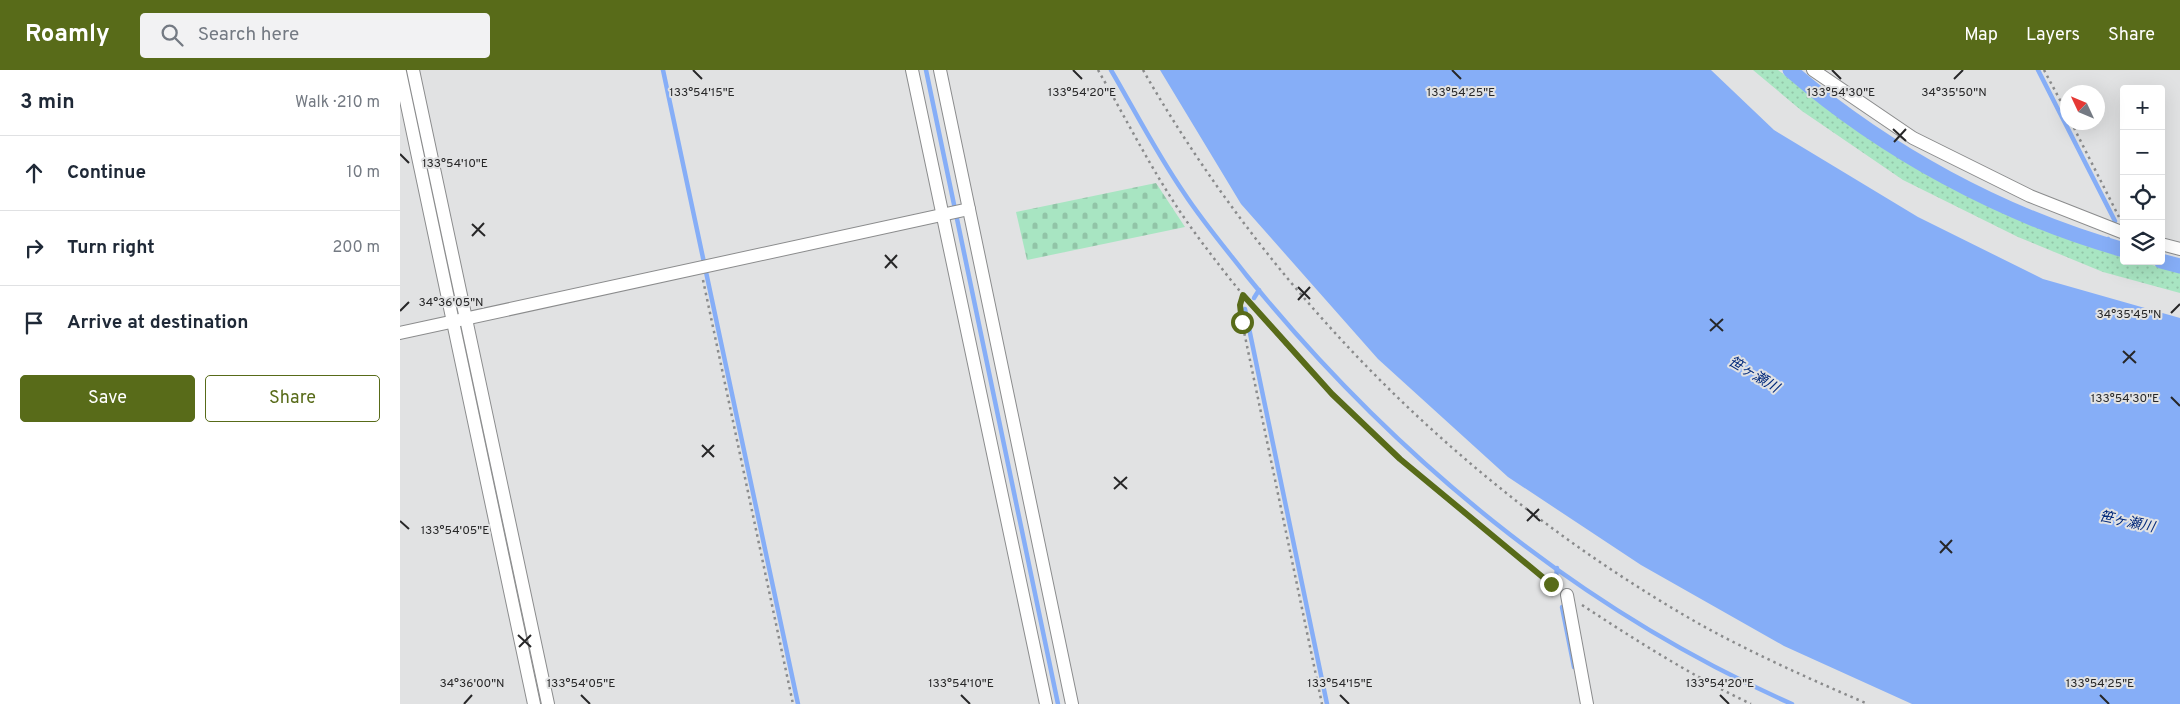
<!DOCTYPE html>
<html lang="en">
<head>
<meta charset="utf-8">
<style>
	body { margin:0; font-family:Overpass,"Noto Sans JP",sans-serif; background:#f2f2f3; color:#1f2937 }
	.controls { position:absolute; right:15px; top:15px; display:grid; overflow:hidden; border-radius:5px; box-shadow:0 5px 20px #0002 }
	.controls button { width:45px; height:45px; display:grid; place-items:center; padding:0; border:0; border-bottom:1px solid #e0e1e3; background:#fff; color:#1f2937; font:25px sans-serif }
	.compass { position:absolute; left:1660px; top:15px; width:45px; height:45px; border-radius:50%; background:#fff; box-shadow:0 5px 20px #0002; rotate:314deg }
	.stop { position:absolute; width:15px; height:15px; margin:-11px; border:4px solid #586b19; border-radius:50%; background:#fff }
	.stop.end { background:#586b19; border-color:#fff; box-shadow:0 1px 5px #0008 }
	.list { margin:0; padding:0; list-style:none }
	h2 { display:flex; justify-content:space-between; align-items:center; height:65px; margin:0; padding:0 20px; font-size:21px }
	h2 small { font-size:16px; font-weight:400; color:#747a83 }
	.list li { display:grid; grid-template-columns:32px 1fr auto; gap:15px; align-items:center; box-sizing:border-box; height:75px; padding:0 20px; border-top:1px solid #e0e1e3 }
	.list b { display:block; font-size:19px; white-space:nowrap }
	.list em { font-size:16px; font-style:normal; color:#747a83 }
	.actions { display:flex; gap:10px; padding:15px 20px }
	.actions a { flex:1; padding:11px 0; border:1px solid #586b19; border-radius:5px; text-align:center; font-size:18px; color:#586b19 }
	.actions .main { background:#586b19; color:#fff }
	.icon { flex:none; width:28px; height:28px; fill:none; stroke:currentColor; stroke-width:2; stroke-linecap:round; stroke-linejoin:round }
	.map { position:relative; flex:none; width:1780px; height:634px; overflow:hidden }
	header { display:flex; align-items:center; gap:30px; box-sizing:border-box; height:70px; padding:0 25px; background:#586b19; color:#fff }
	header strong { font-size:24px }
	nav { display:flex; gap:28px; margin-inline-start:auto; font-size:18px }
	.search { width:350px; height:45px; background:#f2f2f3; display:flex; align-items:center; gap:12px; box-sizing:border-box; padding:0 18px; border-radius:5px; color:#747a83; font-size:19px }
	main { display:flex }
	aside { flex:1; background:#fff }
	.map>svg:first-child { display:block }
</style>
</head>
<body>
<header>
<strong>Roamly</strong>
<div class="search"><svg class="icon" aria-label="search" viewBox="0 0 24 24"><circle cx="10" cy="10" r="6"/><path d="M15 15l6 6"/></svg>Search here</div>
<nav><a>Map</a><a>Layers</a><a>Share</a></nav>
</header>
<main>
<aside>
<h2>3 min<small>Walk · 210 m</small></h2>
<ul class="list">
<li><svg class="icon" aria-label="ahead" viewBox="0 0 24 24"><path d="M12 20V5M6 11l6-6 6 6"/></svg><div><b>Continue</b></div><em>10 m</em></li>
<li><svg class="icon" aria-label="right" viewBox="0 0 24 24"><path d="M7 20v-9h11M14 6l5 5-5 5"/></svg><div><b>Turn right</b></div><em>200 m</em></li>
<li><svg class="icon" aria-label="arrive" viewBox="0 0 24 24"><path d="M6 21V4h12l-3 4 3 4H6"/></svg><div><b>Arrive at destination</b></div></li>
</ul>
<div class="actions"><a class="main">Save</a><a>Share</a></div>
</aside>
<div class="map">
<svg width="1780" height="634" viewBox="0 0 1780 634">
	<defs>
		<pattern id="grass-dots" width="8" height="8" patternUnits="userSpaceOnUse" patternTransform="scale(1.25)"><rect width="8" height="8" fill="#a8e5c2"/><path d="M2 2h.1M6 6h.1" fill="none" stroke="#91c4a7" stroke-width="1.8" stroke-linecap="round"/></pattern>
		<pattern id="cemetery-stones" width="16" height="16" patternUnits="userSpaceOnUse" patternTransform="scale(1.25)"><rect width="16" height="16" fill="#a8e5c2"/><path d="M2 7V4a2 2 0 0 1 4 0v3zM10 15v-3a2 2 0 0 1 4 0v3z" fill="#91c4a7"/></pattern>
	</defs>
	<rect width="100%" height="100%" fill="#e1e2e3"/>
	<!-- grass -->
	<polygon fill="url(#grass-dots)" points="1353,0 1378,0 1430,40 1533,105 1635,156 1724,188 1724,191 1736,191 1780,202 1780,223 1703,202 1618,167 1503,110 1402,41"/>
	<!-- cemetery -->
	<polygon fill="url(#cemetery-stones)" points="756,113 785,157 627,190 616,142"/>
	<!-- water -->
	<polygon fill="#86aef7" points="760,0 1311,0 1374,60 1518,147 1643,209 1780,248 1780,634 1512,634 1384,576 1241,495 1108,407 978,289 841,134"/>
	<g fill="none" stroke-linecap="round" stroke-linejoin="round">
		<!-- stream -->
		<g stroke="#86aef7" stroke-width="4.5">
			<polyline points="263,0 398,634"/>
			<polyline points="526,0 658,634"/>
			<path d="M711,0c24,41 46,84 73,123 19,29 42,56 63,83 146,180 332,334 545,428"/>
			<polyline points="1638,0 1715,151"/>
			<polyline points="1706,175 1708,169"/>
			<polyline points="854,228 859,220"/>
			<polyline points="845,239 927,634"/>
			<polyline points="1156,508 1157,498"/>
			<polyline points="1162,537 1174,597"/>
		</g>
		<!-- canal -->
		<g stroke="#86aef7" stroke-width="15">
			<path d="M1390,0c95,82 213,146 334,180"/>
			<polyline points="1761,191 1780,196"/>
		</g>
		<defs>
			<g id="minor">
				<polyline points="13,0 148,634"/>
				<polyline points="512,0 646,634"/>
				<polyline points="540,0 672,634"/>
				<polyline points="1413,0 1513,68 1630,126 1724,163"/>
				<polyline points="0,2 134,634"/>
				<polyline points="1761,174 1780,179"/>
				<polyline points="0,263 569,139"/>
				<polyline points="1167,525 1187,634"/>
			</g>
		</defs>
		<!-- minor casing -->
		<use href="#minor" stroke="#8b8c8d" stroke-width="14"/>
		<!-- path -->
		<g stroke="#8a8b8c" stroke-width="2.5" stroke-dasharray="2.5 4" stroke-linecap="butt">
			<path d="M698,0c30,52 57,107 92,156 89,124 201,234 323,326 15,12 28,25 44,36"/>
			<path d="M743,0c133,232 327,424 560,556 53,29 109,54 165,78"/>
			<polyline points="1644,0 1668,45"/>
			<polyline points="1671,52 1719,147"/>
			<polyline points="303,210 393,634"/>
			<polyline points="843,225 840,235 842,252 922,634"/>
			<polyline points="1151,514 1153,527"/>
			<path d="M1182,535c55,36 110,71 169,99"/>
		</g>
		<!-- minor -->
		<use href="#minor" stroke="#fff" stroke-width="12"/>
	</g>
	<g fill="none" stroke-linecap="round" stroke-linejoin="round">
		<!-- route -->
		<polyline stroke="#586b19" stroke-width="6" points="842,252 840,235 843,225 932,324 1000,389 1151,514"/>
	</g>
	<!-- ticks -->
	<path fill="none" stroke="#272728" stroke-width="2" d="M293,0l9,9M673,0l9,9M1052,0l9,9M1432,0l9,9M1554,9l9,-9M1493,59l13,12M1494,72l12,-13M0,84l9,9M72,154l13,12M72,166l12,-13M485,185l12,13M485,198l12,-13M898,217l12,12M898,230l12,-13M0,241l9,-9M1771,243l9,-9M1310,249l13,12M1310,261l13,-12M1723,281l13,12M1723,293l12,-12M1771,327l9,9M302,375l12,12M302,387l12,-12M714,407l13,12M714,419l13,-12M1127,439l13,12M0,451l9,8M1127,451l12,-12M1540,471l12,12M1540,483l12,-13M118,565l13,12M119,577l12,-12M181,625l9,9M561,625l9,9M940,625l9,9M1320,625l9,9M1700,625l9,9M64,634l8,-9"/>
	<g text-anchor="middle" stroke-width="4" stroke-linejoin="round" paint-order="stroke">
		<!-- water labels -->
		<g font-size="14" font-style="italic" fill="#00287a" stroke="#e1e2e3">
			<text transform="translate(1354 304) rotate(31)" y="5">笹ヶ瀬川</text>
			<text transform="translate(1727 451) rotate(12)" y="5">笹ヶ瀬川</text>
		</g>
	</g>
	<g font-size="12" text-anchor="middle" fill="#272728" stroke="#e1e2e3" stroke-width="4" stroke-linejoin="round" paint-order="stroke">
		<text x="302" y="26">133°54'15"E</text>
		<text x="682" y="26">133°54'20"E</text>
		<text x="1061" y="26">133°54'25"E</text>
		<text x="1441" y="26">133°54'30"E</text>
		<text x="1554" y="26">34°35'50"N</text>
		<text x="55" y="97">133°54'10"E</text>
		<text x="51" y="236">34°36'05"N</text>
		<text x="1729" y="248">34°35'45"N</text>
		<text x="1725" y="332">133°54'30"E</text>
		<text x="55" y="464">133°54'05"E</text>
		<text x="72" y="617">34°36'00"N</text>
		<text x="181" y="617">133°54'05"E</text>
		<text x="561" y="617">133°54'10"E</text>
		<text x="940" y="617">133°54'15"E</text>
		<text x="1320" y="617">133°54'20"E</text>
		<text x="1700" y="617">133°54'25"E</text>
	</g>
</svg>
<div class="controls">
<button>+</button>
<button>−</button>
<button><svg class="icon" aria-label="locate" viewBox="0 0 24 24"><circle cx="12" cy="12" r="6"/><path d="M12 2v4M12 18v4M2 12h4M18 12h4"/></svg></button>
<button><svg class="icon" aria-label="layers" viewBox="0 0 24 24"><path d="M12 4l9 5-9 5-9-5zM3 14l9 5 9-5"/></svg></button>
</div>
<svg class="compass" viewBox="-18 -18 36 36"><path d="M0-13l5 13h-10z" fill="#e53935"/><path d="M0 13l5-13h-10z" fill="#747a83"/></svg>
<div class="stop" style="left:842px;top:252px"></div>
<div class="stop end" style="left:1151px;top:514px"></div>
</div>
</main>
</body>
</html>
